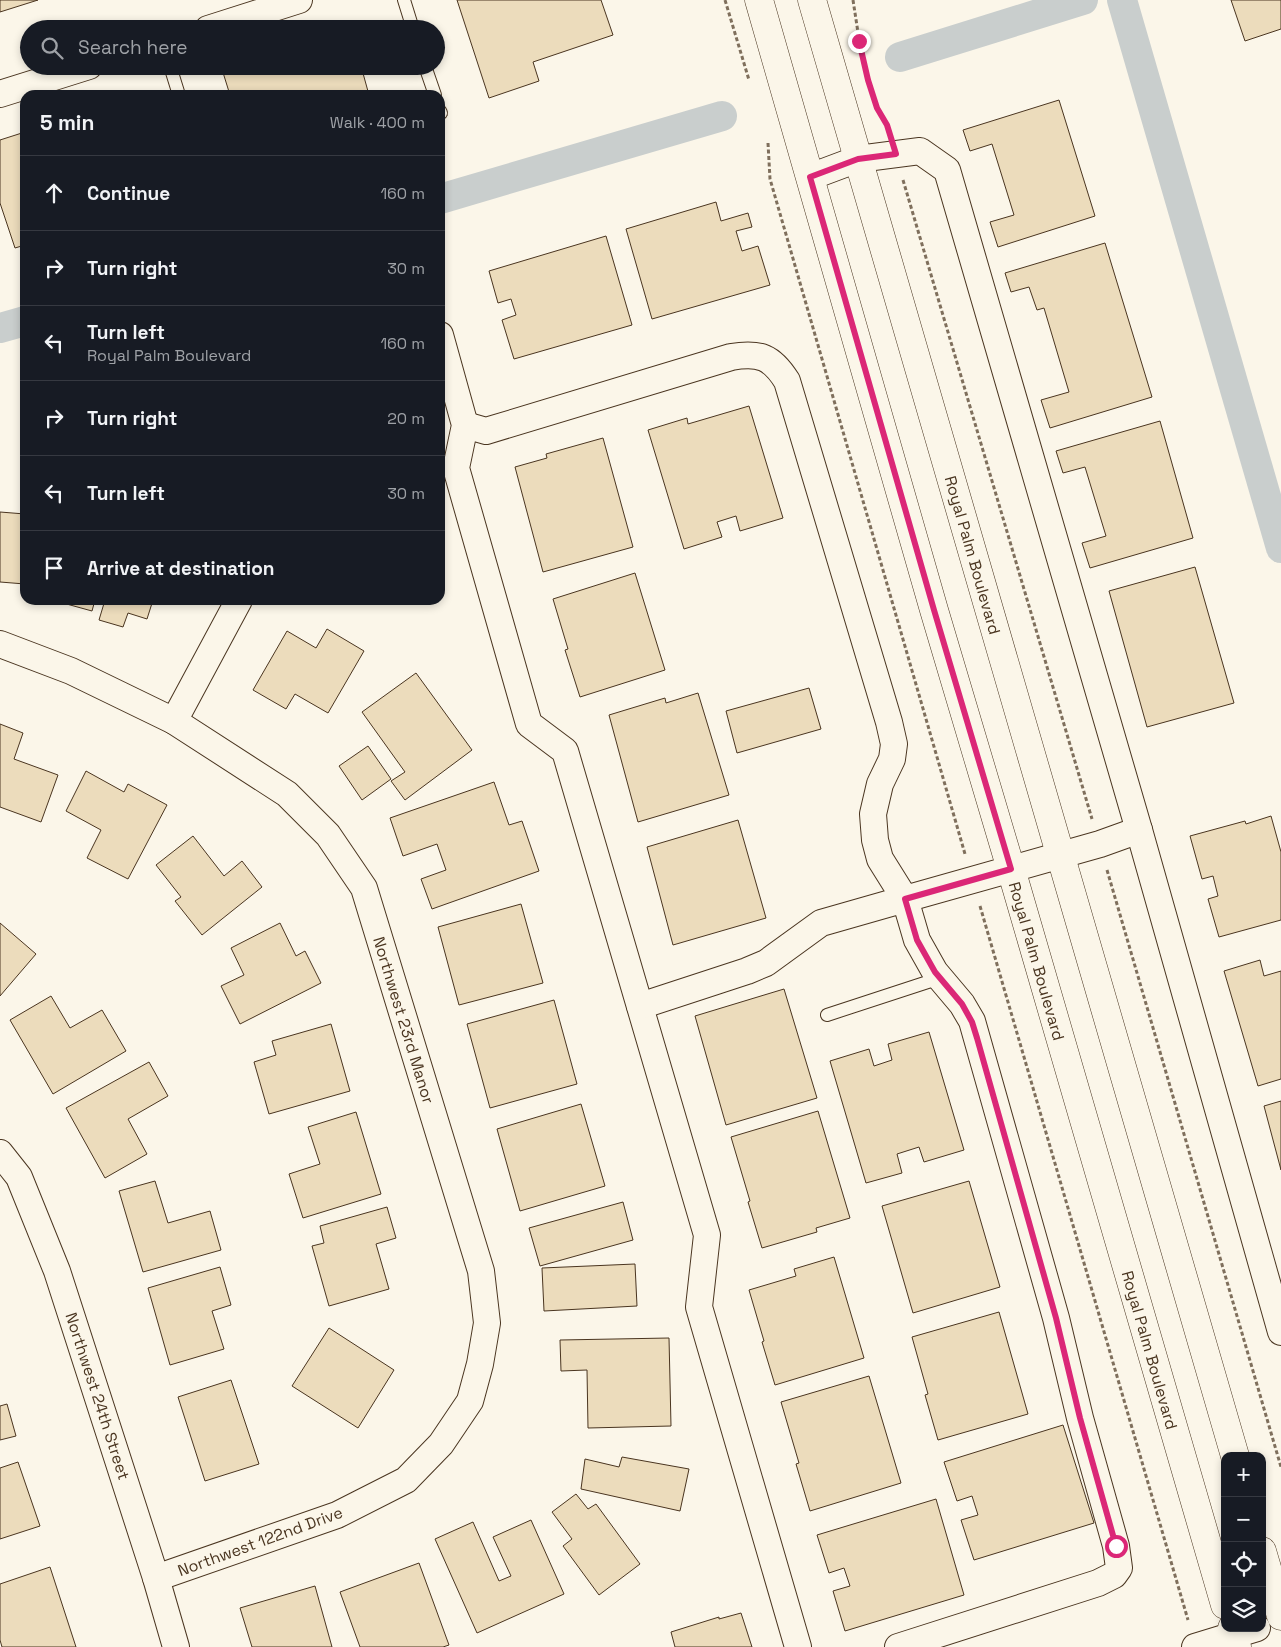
<!DOCTYPE html>
<html lang="en">
<head>
<meta charset="utf-8">
<style>
	body { margin:0; font-family:"Space Grotesk",sans-serif; background:#242831; color:#f1f3f6 }
	.controls { position:absolute; right:15px; bottom:15px; display:grid; overflow:hidden; border-radius:10px; box-shadow:0 2px 8px #0003 }
	.controls button { width:45px; height:45px; display:grid; place-items:center; padding:0; border:0; border-bottom:1px solid #363941; background:#171b24; color:#f1f3f6; font:25px sans-serif }
	.stop { position:absolute; width:15px; height:15px; margin:-11px; border:4px solid #db2777; border-radius:50%; background:#fff }
	.stop.end { background:#db2777; border-color:#fff; box-shadow:0 1px 5px #0008 }
	.list { margin:0; padding:0; list-style:none }
	h2 { display:flex; justify-content:space-between; align-items:center; height:65px; margin:0; padding:0 20px; font-size:21px }
	h2 small { font-size:16px; font-weight:400; color:#9ea1a6 }
	.list li { display:grid; grid-template-columns:32px 1fr auto; gap:15px; align-items:center; box-sizing:border-box; height:75px; padding:0 20px; border-top:1px solid #363941 }
	.list b { display:block; font-size:19px; white-space:nowrap }
	.list p { margin:0; font-size:16px; white-space:nowrap; color:#9ea1a6 }
	.list em { font-size:16px; font-style:normal; color:#9ea1a6 }
	.icon { flex:none; width:28px; height:28px; fill:none; stroke:currentColor; stroke-width:2; stroke-linecap:round; stroke-linejoin:round }
	.map { position:relative; flex:none; width:1281px; height:1647px; overflow:hidden }
	.search { position:absolute; background:#171b24; box-shadow:0 2px 8px #0003; left:20px; top:20px; width:425px; height:55px; display:flex; align-items:center; gap:12px; box-sizing:border-box; padding:0 18px; border-radius:28px; color:#9ea1a6; font-size:19px }
	.panel { position:absolute; background:#171b24; box-shadow:0 2px 8px #0003; left:20px; top:90px; width:425px; height:515px; border-radius:15px }
	.map>svg:first-child { display:block }
</style>
</head>
<body>
<div class="map">
<svg width="1281" height="1647" viewBox="0 0 1281 1647">
	<rect width="100%" height="100%" fill="#fbf6e9"/>
	<g fill="none" stroke-linecap="round" stroke-linejoin="round">
		<!-- canal -->
		<g stroke="#c9cecd" stroke-width="30">
			<polyline points="1122,0 1281,548"/>
			<polyline points="900,57 1083,0"/>
			<polyline points="440,199 722,116"/>
			<polyline points="0,328 25,321"/>
		</g>
	</g>
	<!-- building -->
	<g fill="#ecdcbc" stroke="#4a3520">
		<polygon points="0,0 38,0 0,12"/>
		<polygon points="457,0 601,0 613,35 533,62 539,81 489,98"/>
		<polygon points="1231,0 1281,0 1281,29 1245,41"/>
		<polygon points="221,66 361,66 369,95 230,95"/>
		<polygon points="1059,100 1095,216 998,247 990,222 1014,215 992,144 970,151 963,130"/>
		<polygon points="25,132 25,245 15,248 0,203 0,140"/>
		<polygon points="716,202 721,221 748,213 752,227 736,231 742,251 758,246 770,285 652,319 626,229"/>
		<polygon points="606,236 632,325 514,359 502,320 516,315 511,299 498,303 489,271"/>
		<polygon points="1105,243 1152,397 1050,428 1041,400 1069,392 1044,308 1037,310 1029,287 1011,292 1005,273"/>
		<polygon points="749,406 783,518 740,531 736,516 717,522 722,537 684,549 648,430 687,418 688,424"/>
		<polygon points="1160,421 1193,538 1090,568 1082,543 1106,536 1085,467 1063,473 1056,451"/>
		<polygon points="603,438 633,547 543,572 515,467 547,458 546,454"/>
		<polygon points="0,512 25,514 25,584 0,582"/>
		<polygon points="1195,567 1234,703 1147,727 1109,591"/>
		<polygon points="635,573 665,670 580,697 565,650 568,649 553,599"/>
		<polygon points="52,600 95,600 92,611"/>
		<polygon points="105,600 153,600 147,619 128,613 123,627 99,620"/>
		<polygon points="327,629 364,651 328,713 295,694 286,709 253,690 287,631 316,648"/>
		<polygon points="416,673 472,750 405,800 391,781 405,772 362,712"/>
		<polygon points="809,688 821,729 737,753 726,711"/>
		<polygon points="698,693 729,795 638,822 609,715 665,698 666,703"/>
		<polygon points="0,724 23,733 14,759 58,775 41,822 0,807"/>
		<polygon points="368,746 391,779 362,800 339,766"/>
		<polygon points="86,771 124,792 128,784 167,805 128,879 87,858 101,830 66,811"/>
		<polygon points="494,782 509,825 522,821 539,871 432,909 421,879 446,870 437,844 403,856 390,818"/>
		<polygon points="1271,816 1281,852 1281,920 1219,937 1208,899 1218,896 1213,876 1202,879 1190,836 1245,821 1246,824"/>
		<polygon points="738,820 766,918 673,945 647,847"/>
		<polygon points="193,836 224,876 242,861 262,887 202,935 175,901 181,897 156,865"/>
		<polygon points="521,904 543,983 459,1005 438,927"/>
		<polygon points="0,923 36,954 0,996"/>
		<polygon points="280,923 296,956 305,951 321,983 240,1024 221,986 244,975 231,948"/>
		<polygon points="1260,960 1264,976 1281,971 1281,1079 1258,1086 1224,971"/>
		<polygon points="784,989 817,1098 726,1125 695,1016"/>
		<polygon points="51,996 70,1028 102,1010 126,1051 53,1094 10,1020"/>
		<polygon points="554,1000 577,1084 490,1108 467,1024"/>
		<polygon points="331,1024 350,1091 269,1114 254,1062 276,1055 272,1041"/>
		<polygon points="929,1032 964,1150 924,1162 919,1147 897,1154 902,1173 866,1183 830,1061 869,1049 874,1066 892,1060 888,1044"/>
		<polygon points="149,1062 168,1096 128,1119 147,1154 105,1178 66,1108"/>
		<polygon points="1281,1101 1281,1170 1264,1106"/>
		<polygon points="581,1104 605,1186 520,1211 497,1129"/>
		<polygon points="818,1111 850,1218 816,1228 817,1232 762,1248 748,1202 750,1201 731,1137"/>
		<polygon points="356,1112 381,1194 303,1218 289,1174 320,1164 308,1127"/>
		<polygon points="155,1181 168,1223 210,1211 221,1250 143,1272 119,1191"/>
		<polygon points="969,1181 1000,1287 913,1313 882,1206"/>
		<polygon points="623,1202 633,1240 540,1266 529,1228"/>
		<polygon points="387,1207 396,1238 376,1244 389,1289 329,1306 312,1246 324,1243 320,1226"/>
		<polygon points="834,1257 864,1358 775,1385 762,1342 764,1341 749,1290 796,1276 794,1269"/>
		<polygon points="635,1264 637,1306 544,1311 542,1268"/>
		<polygon points="220,1267 231,1305 212,1311 224,1349 170,1365 148,1288"/>
		<polygon points="999,1312 1028,1414 938,1440 925,1395 928,1394 912,1337"/>
		<polygon points="329,1328 394,1370 358,1428 292,1386"/>
		<polygon points="669,1338 671,1426 588,1428 587,1370 561,1371 560,1340"/>
		<polygon points="869,1376 901,1483 810,1511 796,1464 799,1463 781,1402"/>
		<polygon points="231,1380 259,1464 205,1481 178,1397"/>
		<polygon points="7,1404 16,1436 0,1440 0,1406"/>
		<polygon points="1063,1425 1094,1523 974,1560 961,1520 978,1515 972,1496 957,1501 944,1462"/>
		<polygon points="622,1457 689,1469 680,1511 581,1489 585,1459 619,1467"/>
		<polygon points="18,1462 40,1526 0,1539 0,1468"/>
		<polygon points="576,1494 588,1509 596,1504 640,1564 599,1595 563,1546 572,1539 552,1512"/>
		<polygon points="936,1499 964,1595 845,1631 833,1591 850,1586 844,1568 829,1573 817,1535"/>
		<polygon points="531,1520 564,1594 477,1633 435,1539 473,1522 499,1581 511,1576 493,1537"/>
		<polygon points="419,1563 449,1645 443,1647 360,1647 340,1592"/>
		<polygon points="50,1567 76,1647 2,1647 0,1640 0,1584"/>
		<polygon points="315,1586 332,1647 252,1647 240,1608"/>
		<polygon points="741,1613 752,1647 675,1647 671,1632 719,1617 719,1619"/>
	</g>
	<g fill="none" stroke-linecap="round" stroke-linejoin="round">
		<defs>
			<g id="lane">
				<polyline points="404,0 413,29"/>
				<polyline points="170,66 179,95"/>
				<polyline points="425,66 435,95"/>
				<polyline points="440,111 441,113"/>
				<polyline points="827,1015 940,978"/>
			</g>
			<g id="street">
				<polyline points="208,29 299,0"/>
				<polyline points="0,94 89,66"/>
				<polyline points="810,177 858,159 920,151 947,170 1139,830 1281,1332"/>
				<polyline points="440,335 465,425 456,468 529,724 565,751 707,1235 699,1307 798,1647"/>
				<path d="M465,425l21,6 245,-74c29,-5 41,0 56,24l102,341 5,22 -2,15 -12,25 -7,30 2,26 5,19 25,40 195,-55 39,-14"/>
				<polyline points="0,644 71,671 174,721 287,794 328,835 364,888 481,1271 487,1323 480,1364 470,1401 441,1444 406,1480 337,1515 156,1578"/>
				<polyline points="174,721 239,600"/>
				<polyline points="640,1006 747,971 766,963 821,923 905,899 917,940 935,972 962,1004 972,1021 1056,1318 1080,1418 1116,1546 1119,1568 1114,1575 1098,1583 898,1647"/>
				<polyline points="0,1153 19,1177 57,1271 156,1578 176,1647"/>
				<polyline points="1195,1647 1257,1628"/>
			</g>
			<g id="secondary">
				<polyline points="759,0 934,610 1011,869 1225,1605"/>
				<polyline points="812,0 1235,1456"/>
				<polyline points="1262,1551 1281,1616"/>
				<polyline points="1232,1628 1237,1647"/>
			</g>
		</defs>
		<!-- lane casing -->
		<use href="#lane" stroke="#4a3520" stroke-width="14"/>
		<!-- street casing -->
		<use href="#street" stroke="#4a3520" stroke-width="28"/>
		<!-- secondary casing -->
		<use href="#secondary" stroke="#4a3520" stroke-width="29"/>
		<!-- path -->
		<g stroke="#7f6f5c" stroke-width="3" stroke-dasharray="4 2.5" stroke-linecap="butt">
			<polyline points="725,0 749,80"/>
			<polyline points="853,0 861,52 877,108 888,128"/>
			<polyline points="768,143 770,179 965,854"/>
			<polyline points="903,180 1092,819"/>
			<polyline points="1107,870 1281,1467"/>
			<polyline points="980,906 1188,1620"/>
		</g>
		<!-- lane -->
		<use href="#lane" stroke="#fbf6e9" stroke-width="12"/>
		<!-- street -->
		<use href="#street" stroke="#fbf6e9" stroke-width="26"/>
		<!-- secondary -->
		<use href="#secondary" stroke="#fbf6e9" stroke-width="28"/>
	</g>
	<g fill="none" stroke-linecap="round" stroke-linejoin="round">
		<!-- route -->
		<polyline stroke="#db2777" stroke-width="6" points="859,41 868,80 877,108 887,125 896,154 858,159 810,177 934,610 1011,869 905,899 917,940 935,972 962,1004 972,1022 977,1038 1056,1318 1080,1418 1116,1546"/>
	</g>
	<g text-anchor="middle" stroke-width="4" stroke-linejoin="round" paint-order="stroke">
		<!-- street labels -->
		<g font-size="16" fill="#4a3520" stroke="#fbf6e9">
			<text transform="translate(973 555) rotate(74)" y="6">Royal Palm Boulevard</text>
			<text transform="translate(1037 961) rotate(74)" y="6">Royal Palm Boulevard</text>
			<text transform="translate(404 1020) rotate(73)" y="6">Northwest 23rd Manor</text>
			<text transform="translate(1150 1350) rotate(74)" y="6">Royal Palm Boulevard</text>
			<text transform="translate(98 1396) rotate(72)" y="6">Northwest 24th Street</text>
			<text transform="translate(260 1541) rotate(-20)" y="6">Northwest 122nd Drive</text>
		</g>
	</g>
</svg>
<div class="controls">
<button>+</button>
<button>−</button>
<button><svg class="icon" aria-label="locate" viewBox="0 0 24 24"><circle cx="12" cy="12" r="6"/><path d="M12 2v4M12 18v4M2 12h4M18 12h4"/></svg></button>
<button><svg class="icon" aria-label="layers" viewBox="0 0 24 24"><path d="M12 4l9 5-9 5-9-5zM3 14l9 5 9-5"/></svg></button>
</div>
<div class="stop" style="left:1116px;top:1546px"></div>
<div class="stop end" style="left:859px;top:41px"></div>
<div class="search"><svg class="icon" aria-label="search" viewBox="0 0 24 24"><circle cx="10" cy="10" r="6"/><path d="M15 15l6 6"/></svg>Search here</div>
<section class="panel">
<h2>5 min<small>Walk · 400 m</small></h2>
<ul class="list">
<li><svg class="icon" aria-label="ahead" viewBox="0 0 24 24"><path d="M12 20V5M6 11l6-6 6 6"/></svg><div><b>Continue</b></div><em>160 m</em></li>
<li><svg class="icon" aria-label="right" viewBox="0 0 24 24"><path d="M7 20v-9h11M14 6l5 5-5 5"/></svg><div><b>Turn right</b></div><em>30 m</em></li>
<li><svg class="icon" aria-label="left" viewBox="0 0 24 24"><path d="M17 20v-9H6M10 6l-5 5 5 5"/></svg><div><b>Turn left</b><p>Royal Palm Boulevard</p></div><em>160 m</em></li>
<li><svg class="icon" aria-label="right" viewBox="0 0 24 24"><path d="M7 20v-9h11M14 6l5 5-5 5"/></svg><div><b>Turn right</b></div><em>20 m</em></li>
<li><svg class="icon" aria-label="left" viewBox="0 0 24 24"><path d="M17 20v-9H6M10 6l-5 5 5 5"/></svg><div><b>Turn left</b></div><em>30 m</em></li>
<li><svg class="icon" aria-label="arrive" viewBox="0 0 24 24"><path d="M6 21V4h12l-3 4 3 4H6"/></svg><div><b>Arrive at destination</b></div></li>
</ul>
</section>
</div>
</body>
</html>
